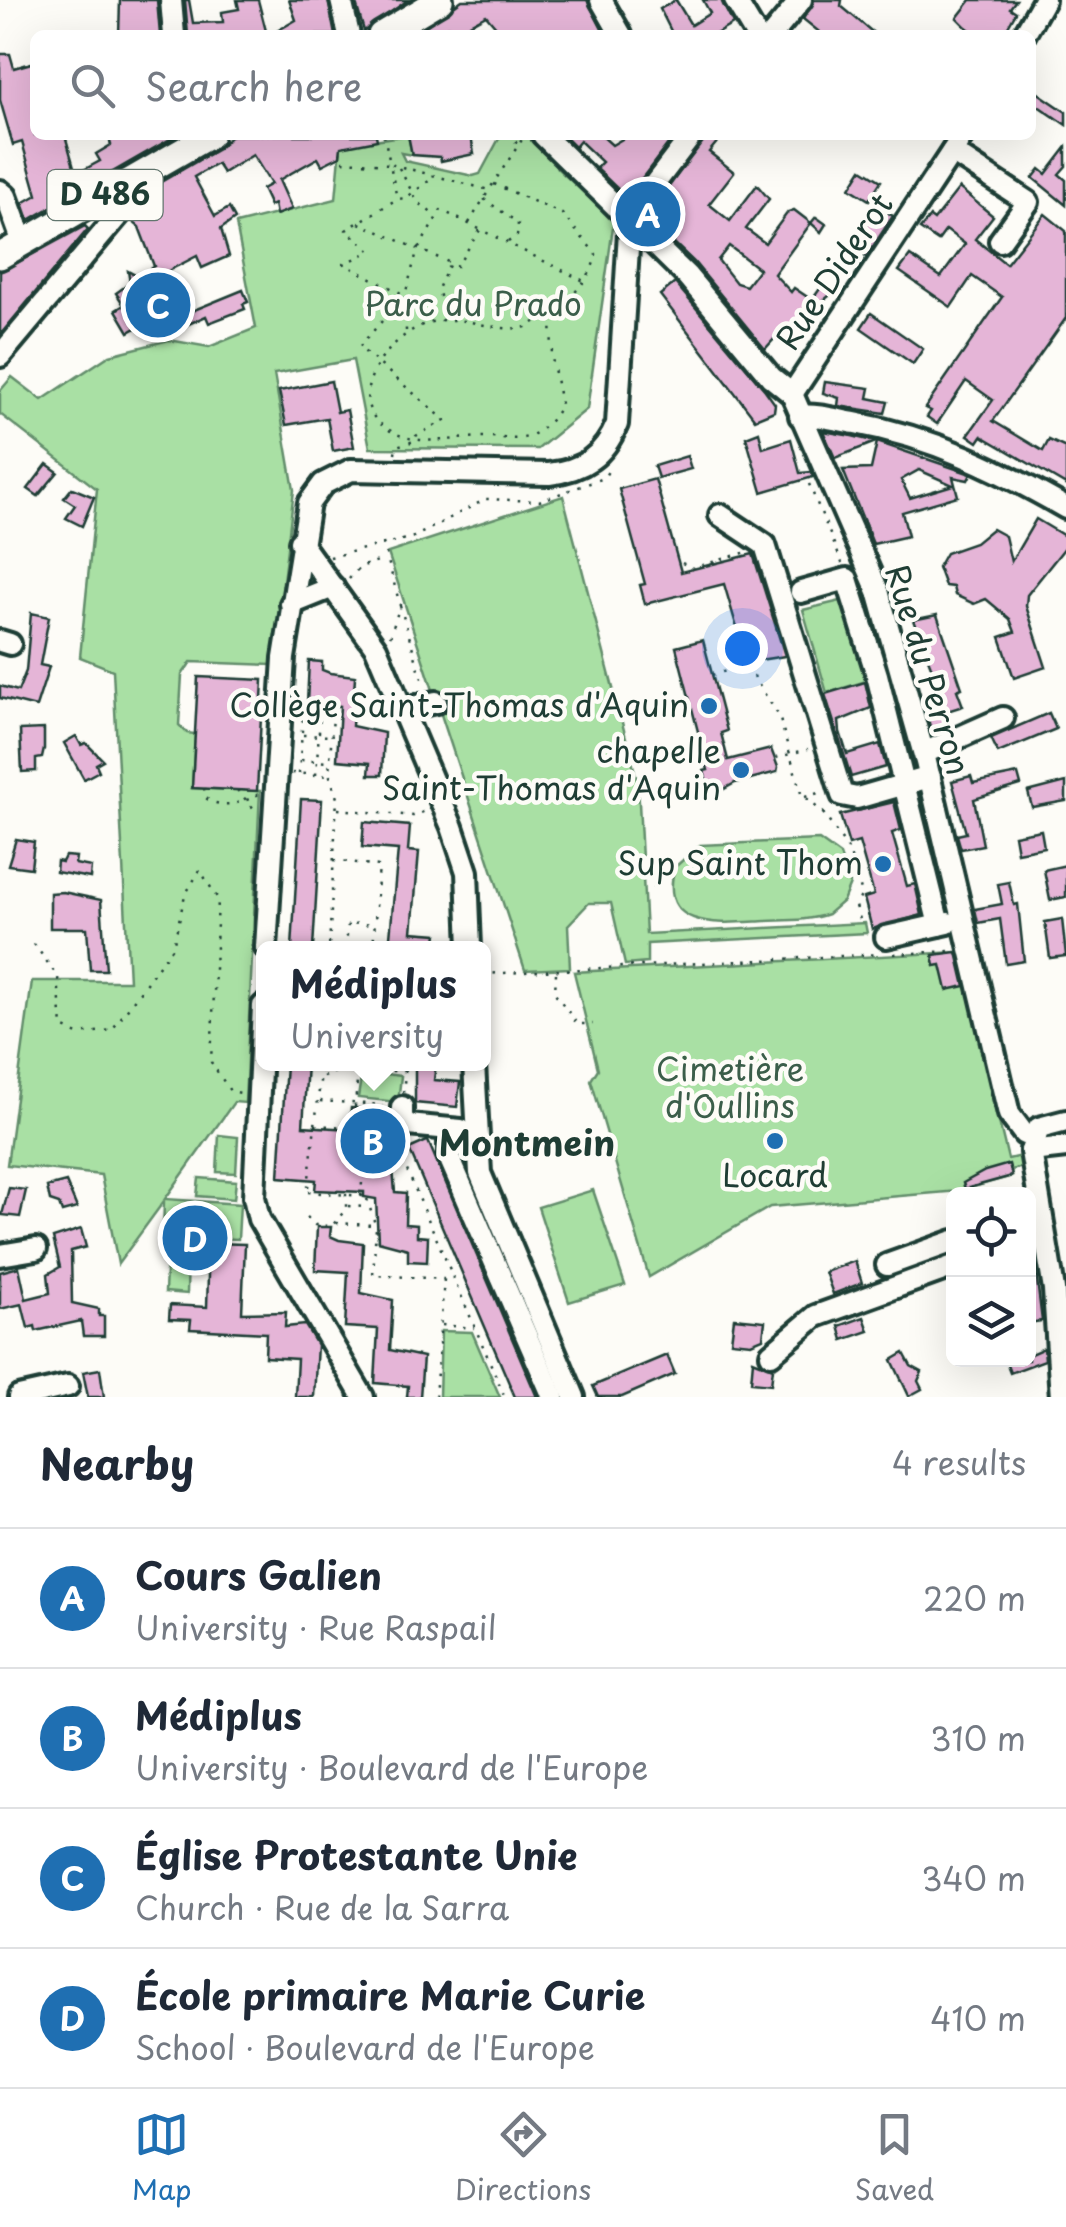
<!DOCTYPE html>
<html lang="en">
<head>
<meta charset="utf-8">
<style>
	body { margin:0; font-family:"Playpen Sans",sans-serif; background:#f6f6f7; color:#1f2937 }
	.controls { position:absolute; right:30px; bottom:30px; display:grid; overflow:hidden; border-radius:15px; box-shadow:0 10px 40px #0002 }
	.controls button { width:90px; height:90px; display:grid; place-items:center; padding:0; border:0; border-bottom:2px solid #e0e1e3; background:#fff; color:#1f2937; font:50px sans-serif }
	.you { position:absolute; left:742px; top:648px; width:35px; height:35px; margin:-25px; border:8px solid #fff; border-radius:50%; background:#1a73e8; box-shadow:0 0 0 15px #1a73e833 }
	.badge { display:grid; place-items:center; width:65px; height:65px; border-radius:50%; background:#1f6fb2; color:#fff; font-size:32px; font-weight:700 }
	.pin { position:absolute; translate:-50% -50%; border:5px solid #fff; box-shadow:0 2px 10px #0006 }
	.popup { position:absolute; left:256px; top:941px; width:235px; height:130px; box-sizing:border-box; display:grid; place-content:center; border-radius:15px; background:#fff; filter:drop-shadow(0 2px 8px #0005); font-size:32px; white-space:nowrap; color:#747a83 }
	.popup b { font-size:38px; color:#1f2937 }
	.popup::after { content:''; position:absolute; left:50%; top:100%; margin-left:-20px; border:20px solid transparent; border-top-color:#fff }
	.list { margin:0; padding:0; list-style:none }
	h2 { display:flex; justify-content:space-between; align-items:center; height:130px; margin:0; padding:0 40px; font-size:42px }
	h2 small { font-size:32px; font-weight:400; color:#747a83 }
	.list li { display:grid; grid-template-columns:65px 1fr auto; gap:30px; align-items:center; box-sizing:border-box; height:140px; padding:0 40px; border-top:2px solid #e0e1e3 }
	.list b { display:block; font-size:38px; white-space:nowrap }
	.list p { margin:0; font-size:32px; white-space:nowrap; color:#747a83 }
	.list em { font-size:32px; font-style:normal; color:#747a83 }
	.icon { flex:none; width:55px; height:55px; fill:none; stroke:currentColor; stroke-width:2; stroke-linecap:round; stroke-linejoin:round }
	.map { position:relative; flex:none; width:1066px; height:1397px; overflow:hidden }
	.search { position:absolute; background:#fff; box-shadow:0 10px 40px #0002; left:30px; right:30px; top:30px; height:110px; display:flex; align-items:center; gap:25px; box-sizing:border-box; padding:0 35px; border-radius:15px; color:#747a83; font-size:38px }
	.sheet { height:690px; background:#fff }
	nav { display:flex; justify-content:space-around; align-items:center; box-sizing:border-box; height:140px; border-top:2px solid #e0e1e3; background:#fff; font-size:28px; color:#747a83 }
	nav a { display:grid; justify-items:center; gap:5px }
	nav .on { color:#1f6fb2 }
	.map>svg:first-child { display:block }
</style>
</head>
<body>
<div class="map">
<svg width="1066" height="1397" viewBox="0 0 1066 1397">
	<rect width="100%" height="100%" fill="#fdfcf7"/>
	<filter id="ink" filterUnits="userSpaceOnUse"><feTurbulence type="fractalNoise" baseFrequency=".01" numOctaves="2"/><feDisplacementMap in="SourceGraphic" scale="20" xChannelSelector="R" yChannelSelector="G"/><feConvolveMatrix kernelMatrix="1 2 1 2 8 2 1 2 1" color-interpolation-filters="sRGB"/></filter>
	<g filter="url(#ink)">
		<!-- green -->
		<g fill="#a9e0a4" stroke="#648e6c" stroke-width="2.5">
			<polygon points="408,135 412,155 401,153 405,161 473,176 480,174 501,135 533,135 551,152 557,168 614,220 587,409 538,449 370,448 353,360 274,374 294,490 273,665 191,662 182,675 179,725 187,733 195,734 192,788 260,791 245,1103 234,1102 165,1199 240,1204 238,1239 163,1236 164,1201 118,1264 101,1175 7,1165 32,981 129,981 113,670 80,657 97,489 0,414 0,391 12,377 42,400 110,355 169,340 209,347 256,328 236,224 336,199 341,145"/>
			<polygon points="563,496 638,784 646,934 865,923 867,933 647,944 647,963 625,965 611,903 589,903 568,925 570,968 525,970 388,553"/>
			<polygon points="849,599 873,679 827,693 803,610"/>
			<path d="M819,840l21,15 10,29 -7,17 -15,13c-20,7 -42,6 -62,7 -41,2 -110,12 -91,-54l25,-22z"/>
			<polygon points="958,952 1008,1159 1021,1156 1023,1167 1011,1170 1012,1176 959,1191 770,1207 649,1277 591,1080 598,1069 574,972"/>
			<polygon points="362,1071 401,1076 398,1102 358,1098"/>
			<polygon points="219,1135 238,1137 236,1173 217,1172"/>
			<polygon points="199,1178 236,1181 234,1199 197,1196"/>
			<polygon points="593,1190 625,1285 569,1302 538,1207"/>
			<polygon points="167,1250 188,1251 187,1294 165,1292"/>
			<polygon points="441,1331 472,1332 500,1397 439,1397"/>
		</g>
		<!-- building -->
		<g fill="#e5b5d7" stroke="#1f3d34" stroke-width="2.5" fill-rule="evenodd">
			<polygon points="120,0 157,0 160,35 119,35"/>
			<polygon points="185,0 189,0 193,23 223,22 222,12 239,9 237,0 258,0 267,35 188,35"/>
			<polygon points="289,0 328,0 335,35 270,35 296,20"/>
			<polygon points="355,0 408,0 364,31"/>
			<polygon points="462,0 587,0 605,35 503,35 486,15 464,27 448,26 443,35 413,35"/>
			<polygon points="676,0 691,25 710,13 703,0 721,0 733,24 714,35 673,35 660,9"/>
			<polygon points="814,0 842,0 841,6 876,35 823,35 803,19"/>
			<polygon points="971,0 1016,0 1010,8 1016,12 1003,35 977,35 965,26 957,18"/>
			<polygon points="0,54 10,54 14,68 35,62 35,135 65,135 76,174 100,161 96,154 111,145 108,135 177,135 29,220 23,203 37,195 22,142 13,145 0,100"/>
			<polygon points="1031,88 1066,112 1066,125 1031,101"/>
			<polygon points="232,135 376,135 377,140 341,147 340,156 322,165 318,158 279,180 292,209 276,215 274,204 270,206 262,189 271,184 253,155 223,173 217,164 194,177 215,216 229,208 235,219 221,229 229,256 202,268 197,256 166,272 180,303 129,332 116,310 124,305 116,293 130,283 128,271 139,277 154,266 139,227 132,221 161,182 218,149"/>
			<polygon points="408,135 471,135 474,154 441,161 440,157 412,155"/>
			<polygon points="563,135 601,135 612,145 629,135 668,135 671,140 627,198 596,168 602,162 580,141 575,147"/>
			<path d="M706,135h17l-14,17 25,20 -25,32 21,17 27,-36 12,14 -23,30 19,14 23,-31 6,-2 17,13 5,-6 10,7 -5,8 -10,-9 -37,51 17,18 3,-4 18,12 12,-17 11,8 -46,38 -3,-3 -21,23 -71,-87 -47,-45zM729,246l30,23 -13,17 -10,-3 -18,-23z"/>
			<polygon points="1066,148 1066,166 1059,174 1066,180 1066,205 1033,178 1040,169 1046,174"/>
			<polygon points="862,169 881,181 869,200 850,188"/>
			<polygon points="959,188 993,216 975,239 1006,264 1045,214 1066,231 1066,318 993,421 1043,451 1049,440 1066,448 1066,485 982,436 978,442 968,435 993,400 966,381 937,424 927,417 931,411 925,408 1002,297 972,276 951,307 899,271 910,256 941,277 965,244 946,230 938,241 920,229 930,217 934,220"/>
			<polygon points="881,208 893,216 866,257 848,246"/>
			<polygon points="85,226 88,229 0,335 0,272"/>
			<polygon points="675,283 765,390 775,404 774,411 755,419 703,351 660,295"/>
			<polygon points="243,290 248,302 243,304 245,309 209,323 206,316 182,327 177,317"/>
			<polygon points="871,313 923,349 913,364 861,328"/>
			<polygon points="331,381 337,412 347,410 354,447 333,451 327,418 286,425 279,391"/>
			<polygon points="825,382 870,388 868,398 888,402 885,413 838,406 839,398 823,393"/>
			<polygon points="823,431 852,436 876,442 835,458"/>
			<polygon points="759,432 763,448 791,439 800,473 811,472 813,477 762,492 746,437"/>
			<path d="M877,442l94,32 -3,6 -15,-3 5,19 -56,16 6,24 -35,8 -30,-74 28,-1zM919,470l34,15 -43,13 -9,-18z"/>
			<polygon points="687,456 691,469 658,478 654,466"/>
			<polygon points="47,464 58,472 38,496 28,489"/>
			<polygon points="655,479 681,572 753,554 785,656 747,662 724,584 645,604 640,585 645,584 619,489"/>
			<polygon points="72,488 94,497 82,526 66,518 75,505 64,498"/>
			<polygon points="1036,519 1066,537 1066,546 1027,595 1026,606 1046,667 1014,678 1000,637 1015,632 1010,619 986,599 974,604 955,595 953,587 945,586 938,567 946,553 975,543 992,529 1005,536 1011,562"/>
			<polygon points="31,613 49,617 40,665 49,667 36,707 0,698 0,686 18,691 26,671"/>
			<polygon points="937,615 962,688 957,690 963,706 947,711 952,726 932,734 925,708 945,702 913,620"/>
			<polygon points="703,640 727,731 721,733 728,760 771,749 778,767 777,772 735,783 719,792 713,785 708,786 704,771 708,770 676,647"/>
			<polygon points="309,661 322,662 322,670 330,673 355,676 352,726 384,733 382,775 369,775 370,763 337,760 340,706 307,704"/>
			<polygon points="198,677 263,680 257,791 192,788"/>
			<polygon points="865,682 871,708 839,721 840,732 847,754 880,744 886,767 851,777 825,694"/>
			<polygon points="1049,713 1056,729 998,753 991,738"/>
			<polygon points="44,729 44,749 42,758 36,759 36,771 22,772 20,730"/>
			<polygon points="76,736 81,745 86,743 103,760 96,764 99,771 84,779 64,743"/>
			<polygon points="1018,774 1021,785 974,799 983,845 961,849 957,835 966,833 952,781 971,776 973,783"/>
			<polygon points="1066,782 1066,801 1032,807 1028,792"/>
			<polygon points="301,799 322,800 313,948 292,948"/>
			<polygon points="894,802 901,830 892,833 907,886 915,884 922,915 872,929 864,898 874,895 859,842 849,845 840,815"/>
			<polygon points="364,822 410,826 408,851 419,852 412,932 437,934 435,948 389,948 398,850 362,847"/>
			<polygon points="1041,830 1044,847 1017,852 1014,835"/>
			<polygon points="16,839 34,842 31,868 8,865"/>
			<polygon points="65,856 76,857 75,864 91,867 90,878 56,872 57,861 62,862"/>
			<polygon points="1066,865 1066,897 1050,900 1044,870"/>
			<polygon points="1009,882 1014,905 1018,904 1024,961 1006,964 1000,919 978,923 975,909 1002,904 998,884"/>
			<polygon points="63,892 101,900 106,970 90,970 87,928 50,928 50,893"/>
			<polygon points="1062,919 1066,956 1050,958 1045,922"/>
			<polygon points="957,952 965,986 947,990 941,965 935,966 933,955"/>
			<polygon points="286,1064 307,1064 303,1126 349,1129 351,1108 388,1110 395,1192 406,1193 405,1224 417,1225 417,1236 428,1237 427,1262 408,1261 408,1249 378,1241 376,1199 364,1197 364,1192 315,1190 316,1180 279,1177"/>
			<polygon points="415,1064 436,1064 434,1080 460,1082 457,1107 415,1103"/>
			<polygon points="427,1141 428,1141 537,1397 515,1397 409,1149"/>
			<polygon points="1009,1164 1012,1176 965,1189 963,1183 985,1171"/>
			<polygon points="66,1182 77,1208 62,1212 59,1204 50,1201 47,1187"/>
			<polygon points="9,1188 26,1190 20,1217 2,1215"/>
			<polygon points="317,1227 331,1227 330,1236 339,1240 363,1243 361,1293 393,1300 390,1350 423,1357 420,1397 407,1397 408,1386 375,1383 378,1329 345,1327 348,1272 315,1270"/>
			<polygon points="81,1229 86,1247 71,1251 72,1303 99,1309 99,1316 104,1316 104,1336 83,1336 81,1321 36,1331 35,1326 28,1328 22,1304 0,1309 0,1272 19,1267 26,1299 50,1293 48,1274 60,1267 53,1238"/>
			<polygon points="1032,1239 1042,1321 1028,1323 1028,1240"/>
			<polygon points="209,1243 245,1244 242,1313 286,1312 285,1327 305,1325 317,1345 314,1397 295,1397 297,1359 265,1357 266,1333 190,1329 191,1320 169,1319 170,1305 207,1307"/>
			<polygon points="855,1261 862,1283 833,1294 825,1272"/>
			<polygon points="864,1317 869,1331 843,1340 839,1326"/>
			<polygon points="734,1318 765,1321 763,1338 751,1343 731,1341"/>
			<polygon points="1044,1348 1045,1360 1010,1373 1005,1360 1028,1360 1028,1355"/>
			<polygon points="904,1353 911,1366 922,1372 918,1381 922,1389 909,1396 892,1360"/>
			<polygon points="667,1355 675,1374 622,1397 598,1397 593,1386"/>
			<polygon points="753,1360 773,1368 771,1384 751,1382"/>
			<polygon points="100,1369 104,1397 88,1397 83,1372"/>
		</g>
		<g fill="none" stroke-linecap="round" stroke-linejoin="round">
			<defs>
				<g id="minor">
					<polyline points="171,0 174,35"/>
					<polyline points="341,0 349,35"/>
					<polyline points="601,0 621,35"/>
					<polyline points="735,0 756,35"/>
					<polyline points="772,35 801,0"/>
					<polyline points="1024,35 1044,0"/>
					<polyline points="543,135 687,276 771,377 792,394 878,591 926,762 1009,1114 1024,1134 1033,1136"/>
					<polyline points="952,152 1028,202 1000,241"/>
					<polyline points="0,191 6,196 23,243"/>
					<polyline points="630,216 692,135"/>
					<polyline points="0,356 147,181 151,168"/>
					<polyline points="792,394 963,135"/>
					<path d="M800,416c18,-2 37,4 55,7 77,14 143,46 211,85"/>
					<polyline points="720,515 765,545 842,795 857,798 930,777"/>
					<polyline points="300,542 376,648 452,827 467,872 470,948"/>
					<polyline points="801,592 847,579 877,675 939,925"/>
					<polyline points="291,604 333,587"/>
					<polyline points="0,641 10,644"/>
					<polyline points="402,709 436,702"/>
					<polyline points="924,753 1003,718"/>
					<polyline points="886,937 948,923"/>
					<path d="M266,948l18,-290 25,-155 14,-19 28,-14 198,4c34,-4 55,-18 68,-50l13,-208"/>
					<polyline points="263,1006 254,1197 259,1219 363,1397"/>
					<polyline points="474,1064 480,1173 574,1397"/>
					<polyline points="402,1107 402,1118 408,1125 461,1130 449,1140 449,1157 553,1397"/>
					<polyline points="1031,1151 1066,1147"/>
					<polyline points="0,1255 36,1249"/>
					<polyline points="887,1265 954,1241"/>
					<polyline points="771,1354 816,1316 954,1266"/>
					<polyline points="19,1397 68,1386"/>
					<polyline points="1061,1397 1054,1290 1031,1151 1039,1128 1066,1121"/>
				</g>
				<g id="major">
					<polyline points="381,35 440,0"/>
					<polyline points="0,256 210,135"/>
				</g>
			</defs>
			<!-- minor casing -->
			<use href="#minor" stroke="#1f3d34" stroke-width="28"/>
			<!-- major casing -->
			<use href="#major" stroke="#1f3d34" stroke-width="32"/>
			<!-- path -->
			<g stroke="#1f3d34" stroke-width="2.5" stroke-dasharray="2.5 8" stroke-linecap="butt">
				<polyline points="384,135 390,164 489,190 525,135"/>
				<polyline points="507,135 517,143"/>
				<polyline points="343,161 390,164 397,199"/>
				<polyline points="399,168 417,201 435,216"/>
				<path d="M494,184l68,30 34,40c-6,35 -42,57 -70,73 -33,7 -63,-15 -98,-4 -37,11 -89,75 -42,105 33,22 70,8 106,9 13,1 25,4 38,-1 14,-6 25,-19 31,-32l-9,-46 -1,-48"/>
				<polyline points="484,199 518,223 517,236 508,242"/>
				<polyline points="359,223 457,266 480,230"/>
				<polyline points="469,223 488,192"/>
				<polyline points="419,248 441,210 584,281"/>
				<polyline points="446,317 438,289 449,265"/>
				<polyline points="406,331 405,295 417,252"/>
				<polyline points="395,453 396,446 415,441 416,436 445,420 359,347 405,295 344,264 371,251 346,230 397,199 406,198 434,177"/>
				<polyline points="809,484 842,563"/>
				<polyline points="383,543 400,605 389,640"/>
				<polyline points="330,557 414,537 486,499 539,501 604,478 611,466"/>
				<polyline points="682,563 692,568 747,552"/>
				<polyline points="349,579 360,567 384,559"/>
				<polyline points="400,606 424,685"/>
				<polyline points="712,675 751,664 755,679 779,716 790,754 808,749"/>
				<polyline points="298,714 333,716 329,773 337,798 329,948"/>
				<polyline points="303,735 330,736"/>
				<polyline points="776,758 790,754 801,793 823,813 828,809"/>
				<polyline points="301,760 328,762"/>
				<polyline points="292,773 329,776"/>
				<polyline points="299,774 303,716"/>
				<polyline points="316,775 320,717"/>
				<path d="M204,788l2,10c15,12 39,5 54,-5"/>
				<polyline points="237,790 258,813"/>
				<polyline points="805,797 825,791"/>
				<polyline points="338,809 413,816 428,810"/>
				<polyline points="823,813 849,851 862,894 856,906 861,923"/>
				<polyline points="334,860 379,866 373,948"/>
				<polyline points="652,886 661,886"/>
				<polyline points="34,944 58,977 62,1027 78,1034 112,1030 173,946 185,895 200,870 218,899 211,1062 230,1091 241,1093"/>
				<polyline points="346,948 348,923 375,925"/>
				<polyline points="894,954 951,951"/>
				<polyline points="556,973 555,993 577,1024 593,1024"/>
				<polyline points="483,974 881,954"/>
				<polyline points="362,1064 376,1071 404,1071"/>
				<polyline points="323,1077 355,1064"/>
				<polyline points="403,1093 406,1064"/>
				<polyline points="320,1101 383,1105"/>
				<polyline points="355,1107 358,1068 366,1067"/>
				<polyline points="315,1125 348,1127"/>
				<polyline points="406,1141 401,1153 406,1168 505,1397"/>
				<polyline points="349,1159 357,1159"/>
				<polyline points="308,1187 322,1064"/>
				<polyline points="308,1192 363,1196"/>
				<polyline points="361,1196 363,1168"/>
				<polyline points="367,1199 376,1227 373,1275 444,1279"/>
				<polyline points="348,1206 365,1207"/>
				<polyline points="307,1217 315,1225 332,1226 346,1209 346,1193"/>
				<polyline points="336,1223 373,1225"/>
				<polyline points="442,1325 474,1328"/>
				<polyline points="435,1397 444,1279 452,1278"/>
			</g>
			<!-- minor -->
			<use href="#minor" stroke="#fdfcf7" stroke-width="20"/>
			<!-- major -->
			<use href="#major" stroke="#fdfcf7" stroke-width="25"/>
		</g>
	</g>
	<!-- markers -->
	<g fill="#1f6fb2" stroke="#fdfcf7" stroke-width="4">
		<circle cx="709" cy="706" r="10"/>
		<circle cx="741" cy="770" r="10"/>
		<circle cx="883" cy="864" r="10"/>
		<circle cx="775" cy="1141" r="10"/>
	</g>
	<g text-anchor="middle" stroke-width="9" stroke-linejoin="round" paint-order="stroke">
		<!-- shield labels -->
		<rect fill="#fdfcf7" stroke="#62766e" stroke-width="2.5" x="47.5" y="170" width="115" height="50" rx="8"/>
		<g font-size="30" font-weight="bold" fill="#1f3d34">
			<text x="105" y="205">D 486</text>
		</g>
		<!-- street labels -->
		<g font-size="32" fill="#1f3d34" stroke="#fdfcf7">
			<text transform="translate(835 272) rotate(-56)" y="11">Rue Diderot</text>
			<text transform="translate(927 670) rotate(73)" y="11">Rue du Perron</text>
		</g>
		<!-- park labels -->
		<g font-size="32" fill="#3b5e4a" stroke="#fdfcf7">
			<text x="473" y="316">Parc du Prado</text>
			<text x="730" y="1081">Cimetière<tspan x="730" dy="37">d'Oullins</tspan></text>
		</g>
		<!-- poi labels -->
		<g font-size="32" fill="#1f3d34" stroke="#fdfcf7" text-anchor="end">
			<text x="689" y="717">Collège Saint-Thomas d'Aquin</text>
			<text x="721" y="763">chapelle<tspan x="721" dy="37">Saint-Thomas d'Aquin</tspan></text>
			<text x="863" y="875">Sup Saint Thom</text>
			<text x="775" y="1187" text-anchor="middle">Locard</text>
		</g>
		<!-- neighbourhood labels -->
		<g font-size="35" font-weight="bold" fill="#1f3d34" stroke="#fdfcf7">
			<text x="527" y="1156">Montmein</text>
		</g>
	</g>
</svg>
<div class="controls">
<button><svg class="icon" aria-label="locate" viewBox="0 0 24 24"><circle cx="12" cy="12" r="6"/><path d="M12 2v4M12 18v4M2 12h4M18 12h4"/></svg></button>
<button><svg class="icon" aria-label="layers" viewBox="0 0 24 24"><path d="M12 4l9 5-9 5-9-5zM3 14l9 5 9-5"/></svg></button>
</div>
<div class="you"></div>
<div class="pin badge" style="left:648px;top:214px">A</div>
<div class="pin badge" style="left:373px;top:1141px">B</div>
<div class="popup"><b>Médiplus</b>University</div>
<div class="pin badge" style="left:158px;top:305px">C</div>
<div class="pin badge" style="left:195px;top:1238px">D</div>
<div class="search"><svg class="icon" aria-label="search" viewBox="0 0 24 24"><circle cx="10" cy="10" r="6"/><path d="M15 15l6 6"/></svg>Search here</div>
</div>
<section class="sheet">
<h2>Nearby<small>4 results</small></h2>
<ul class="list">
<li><span class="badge">A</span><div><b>Cours Galien</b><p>University · Rue Raspail</p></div><em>220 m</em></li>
<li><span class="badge">B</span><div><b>Médiplus</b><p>University · Boulevard de l'Europe</p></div><em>310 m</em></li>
<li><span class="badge">C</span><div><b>Église Protestante Unie</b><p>Church · Rue de la Sarra</p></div><em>340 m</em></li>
<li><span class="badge">D</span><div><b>École primaire Marie Curie</b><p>School · Boulevard de l'Europe</p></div><em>410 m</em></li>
</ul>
</section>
<nav>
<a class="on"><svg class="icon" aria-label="map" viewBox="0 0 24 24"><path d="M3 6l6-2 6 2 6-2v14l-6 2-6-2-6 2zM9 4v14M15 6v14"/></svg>Map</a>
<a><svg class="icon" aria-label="directions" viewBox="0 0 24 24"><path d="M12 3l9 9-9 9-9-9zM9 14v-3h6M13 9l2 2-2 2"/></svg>Directions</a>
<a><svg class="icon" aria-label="saved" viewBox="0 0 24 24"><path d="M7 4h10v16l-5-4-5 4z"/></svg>Saved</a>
</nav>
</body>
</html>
